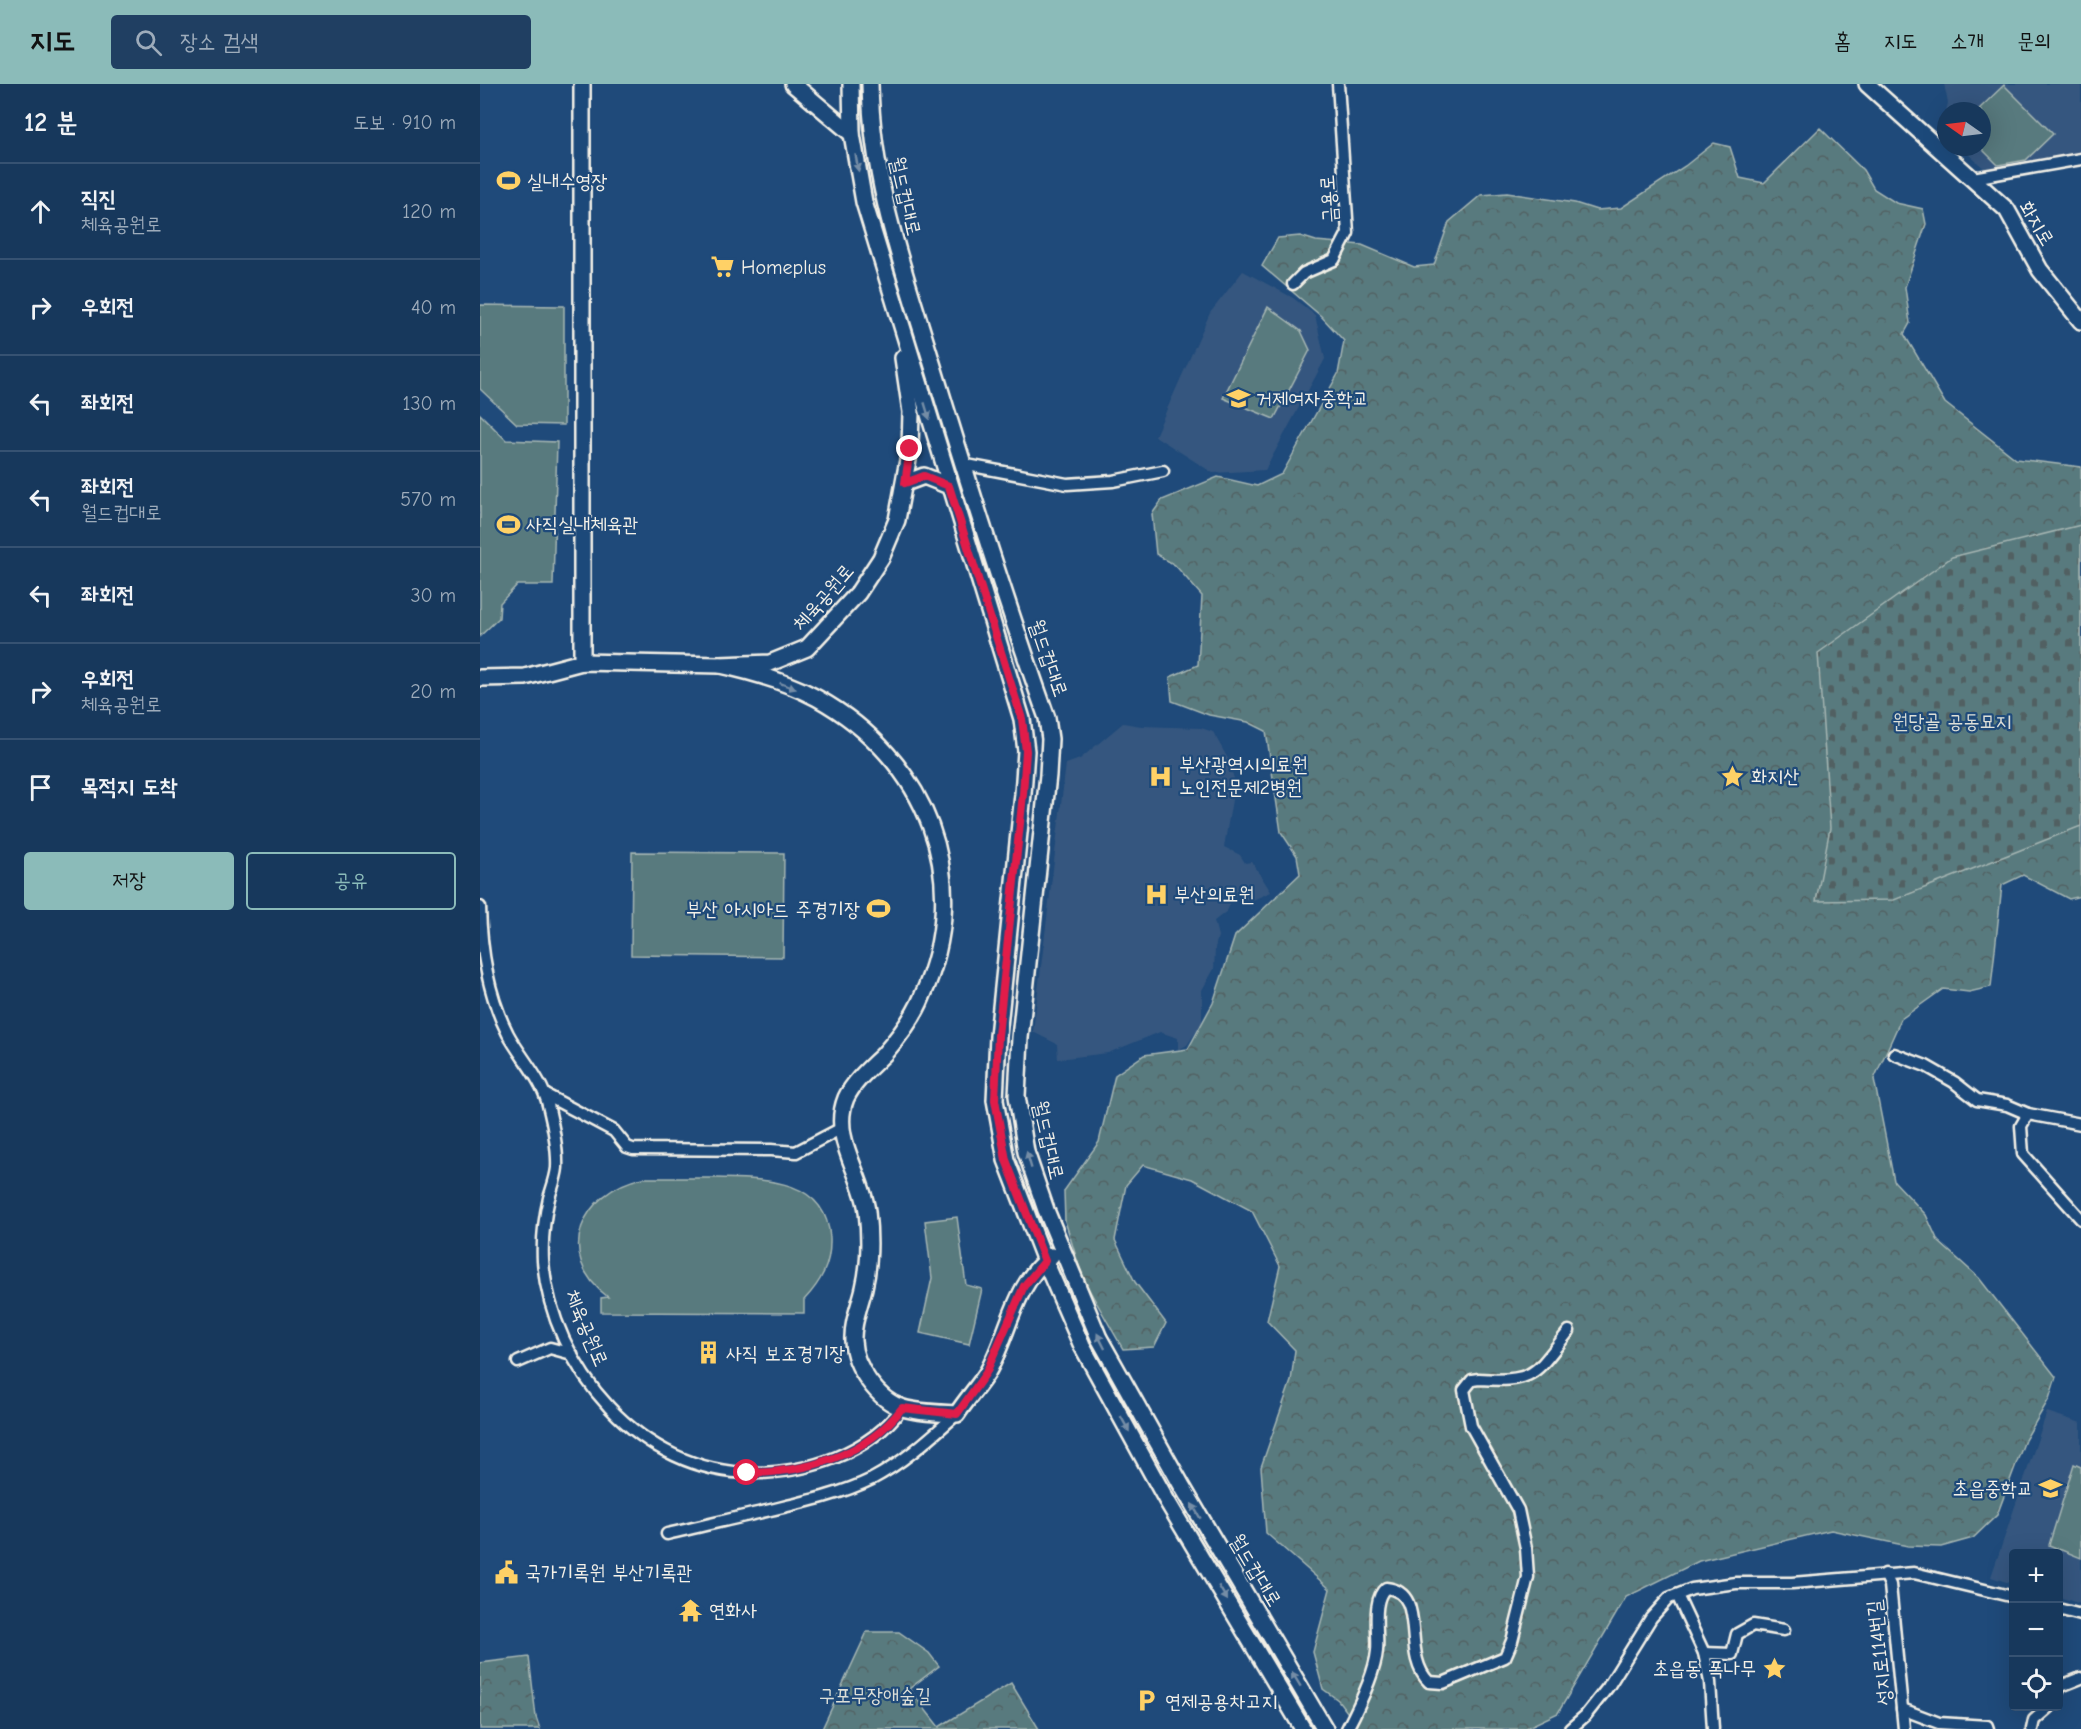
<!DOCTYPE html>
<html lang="ko">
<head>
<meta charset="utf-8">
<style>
	body { margin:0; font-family:"Comic Neue","Poor Story",sans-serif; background:#203f62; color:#f1f3f6 }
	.controls { position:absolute; right:18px; bottom:18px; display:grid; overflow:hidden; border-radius:6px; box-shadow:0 6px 24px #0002 }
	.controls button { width:54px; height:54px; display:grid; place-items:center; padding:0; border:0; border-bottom:2px solid #365272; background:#17385c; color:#f1f3f6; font:30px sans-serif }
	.compass { position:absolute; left:1457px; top:18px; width:54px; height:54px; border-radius:50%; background:#17385c; box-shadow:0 6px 24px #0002; rotate:284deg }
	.stop { position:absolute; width:18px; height:18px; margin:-14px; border:4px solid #e11d48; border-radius:50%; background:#fff }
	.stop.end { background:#e11d48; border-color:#fff; box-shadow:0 2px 6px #0008 }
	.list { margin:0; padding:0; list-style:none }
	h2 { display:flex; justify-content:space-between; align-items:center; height:78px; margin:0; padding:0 24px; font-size:26px }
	h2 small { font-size:20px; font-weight:400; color:#9eacbb }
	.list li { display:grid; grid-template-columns:39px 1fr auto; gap:18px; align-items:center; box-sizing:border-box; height:96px; padding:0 24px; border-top:2px solid #365272 }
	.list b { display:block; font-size:22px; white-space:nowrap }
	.list p { margin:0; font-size:20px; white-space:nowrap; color:#9eacbb }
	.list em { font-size:20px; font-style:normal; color:#9eacbb }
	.actions { display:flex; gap:12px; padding:18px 24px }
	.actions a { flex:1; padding:14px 0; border:2px solid #8bbbb9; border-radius:6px; text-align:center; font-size:21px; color:#8bbbb9 }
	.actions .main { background:#8bbbb9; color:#111 }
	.icon { flex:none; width:33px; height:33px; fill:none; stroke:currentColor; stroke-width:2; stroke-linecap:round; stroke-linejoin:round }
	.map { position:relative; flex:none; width:1601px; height:1645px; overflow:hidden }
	header { display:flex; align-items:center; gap:36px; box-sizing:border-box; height:84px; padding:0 30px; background:#8bbbb9; color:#111 }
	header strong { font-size:28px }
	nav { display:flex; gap:33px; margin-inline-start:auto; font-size:21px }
	.search { width:420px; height:54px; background:#203f62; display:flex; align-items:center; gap:15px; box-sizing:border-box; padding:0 21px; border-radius:6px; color:#9eacbb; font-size:22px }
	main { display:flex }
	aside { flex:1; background:#17385c }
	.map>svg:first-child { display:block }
</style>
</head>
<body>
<header>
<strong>지도</strong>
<div class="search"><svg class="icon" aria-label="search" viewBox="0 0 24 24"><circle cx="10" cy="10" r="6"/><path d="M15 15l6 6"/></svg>장소 검색</div>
<nav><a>홈</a><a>지도</a><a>소개</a><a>문의</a></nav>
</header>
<main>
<aside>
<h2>12 분<small>도보 · 910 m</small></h2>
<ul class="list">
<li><svg class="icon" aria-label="ahead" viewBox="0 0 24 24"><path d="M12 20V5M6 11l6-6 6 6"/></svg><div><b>직진</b><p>체육공원로</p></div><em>120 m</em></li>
<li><svg class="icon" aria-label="right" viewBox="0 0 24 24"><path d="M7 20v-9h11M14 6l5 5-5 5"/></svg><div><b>우회전</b></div><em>40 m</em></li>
<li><svg class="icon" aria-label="left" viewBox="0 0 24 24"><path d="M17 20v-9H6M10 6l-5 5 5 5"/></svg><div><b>좌회전</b></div><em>130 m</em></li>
<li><svg class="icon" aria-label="left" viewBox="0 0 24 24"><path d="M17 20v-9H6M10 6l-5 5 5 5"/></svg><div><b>좌회전</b><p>월드컵대로</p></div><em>570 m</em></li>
<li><svg class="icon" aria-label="left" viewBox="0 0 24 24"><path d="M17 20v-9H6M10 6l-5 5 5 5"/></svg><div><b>좌회전</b></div><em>30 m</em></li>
<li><svg class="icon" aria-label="right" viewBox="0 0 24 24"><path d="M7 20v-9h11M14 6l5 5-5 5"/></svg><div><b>우회전</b><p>체육공원로</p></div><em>20 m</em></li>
<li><svg class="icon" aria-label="arrive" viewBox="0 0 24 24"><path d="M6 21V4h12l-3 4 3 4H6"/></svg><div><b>목적지 도착</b></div></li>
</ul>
<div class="actions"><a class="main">저장</a><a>공유</a></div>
</aside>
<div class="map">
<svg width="1601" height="1645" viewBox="0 0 1601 1645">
	<defs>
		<pattern id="forest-crowns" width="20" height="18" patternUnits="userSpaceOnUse" patternTransform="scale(1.5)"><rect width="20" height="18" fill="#597a7e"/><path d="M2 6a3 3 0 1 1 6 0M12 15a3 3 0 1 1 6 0" fill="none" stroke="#516162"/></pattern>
		<pattern id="cemetery-stones" width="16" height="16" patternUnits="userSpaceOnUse" patternTransform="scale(1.5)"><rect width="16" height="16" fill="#597a7e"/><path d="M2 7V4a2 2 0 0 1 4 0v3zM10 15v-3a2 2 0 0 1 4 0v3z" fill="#516162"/></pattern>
	</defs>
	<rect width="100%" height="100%" fill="#1f4a7a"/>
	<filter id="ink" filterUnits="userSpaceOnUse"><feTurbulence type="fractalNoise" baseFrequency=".0167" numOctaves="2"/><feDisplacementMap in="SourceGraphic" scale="12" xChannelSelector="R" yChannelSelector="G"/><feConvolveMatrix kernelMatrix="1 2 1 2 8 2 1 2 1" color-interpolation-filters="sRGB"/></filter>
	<g filter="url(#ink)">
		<!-- built -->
		<g fill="#36577f">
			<polygon points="1464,0 1601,0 1601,71 1505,85 1480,63 1502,63 1502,27 1466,27 1468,19"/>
			<polygon points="763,187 813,214 835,231 845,275 785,386 733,389 675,352 730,229"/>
			<polygon points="643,639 661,642 721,644 733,648 748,675 755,698 744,763 760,771 765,779 772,778 791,808 768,818 763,810 753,813 747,827 734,837 738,852 735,864 734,885 722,906 722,939 707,961 698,966 698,954 680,948 628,969 578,975 577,960 553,948 586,680 600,675"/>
			<polygon points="1567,1328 1601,1339 1601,1520 1579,1513 1578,1470 1534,1470 1533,1500 1511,1493"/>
		</g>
		<!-- forest -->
		<g fill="url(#forest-crowns)" stroke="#a6b6b3" stroke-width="1.5">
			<polygon points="1340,44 1383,86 1394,105 1416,119 1443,125 1446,140 1425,203 1430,239 1424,250 1465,319 1536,375 1601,383 1601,812 1589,815 1543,791 1522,801 1511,903 1489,908 1463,905 1421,935 1394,995 1414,1097 1446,1131 1458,1157 1499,1194 1576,1293 1569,1315 1545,1356 1517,1431 1493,1454 1461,1463 1428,1462 1351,1446 1219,1477 1146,1513 1078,1629 1044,1645 880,1645 858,1616 843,1605 833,1568 850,1505 786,1449 781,1383 811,1297 815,1266 787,1237 800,1182 772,1127 712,1095 663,1081 646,1101 635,1156 655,1198 686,1239 674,1263 643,1265 603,1195 585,1137 584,1107 619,1058 635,991 664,971 708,965 733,919 755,852 820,790 817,772 801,748 786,647 768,638 729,631 692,617 690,593 718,581 722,512 695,481 676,470 672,430 682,416 738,393 777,402 802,390 858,290 864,257 841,232 782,182 798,154 820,152 836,157 882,161 934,183 954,181 969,138 1001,111 1027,109 1095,119 1117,126 1141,124 1205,82 1234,59 1250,63 1260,94 1284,99"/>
			<polygon points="387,1548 419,1548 449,1569 459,1582 429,1605 459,1643 531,1599 559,1645 342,1645"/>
			<polygon points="49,1573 56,1633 60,1645 0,1645 0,1579"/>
		</g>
		<!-- cemetery -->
		<polygon fill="url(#cemetery-stones)" stroke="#a6b6b3" stroke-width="1.5" points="1601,441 1601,742 1414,816 1336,817 1350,744 1338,569 1472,473"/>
		<!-- park -->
		<g fill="#597a7e" stroke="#a6b6b3" stroke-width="1.5">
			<polygon points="1524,1 1573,50 1546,76 1518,81 1500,63 1502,27 1497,27"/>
			<polygon points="0,221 84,222 84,341 37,340 0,305"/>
			<polygon points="788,223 821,247 830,266 794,335 743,314"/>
			<polygon points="0,330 26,356 77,358 73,501 37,501 20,519 19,534 0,552"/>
			<polygon points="152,768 304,769 303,873 151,871"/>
			<path d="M163,1094c24,0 49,0 74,0 44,1 109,-1 113,60 1,26 -9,44 -26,62v13l-203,-1v-14l7,-1c-55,-41 -27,-106 35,-119z"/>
			<polygon points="477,1133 486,1201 502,1205 489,1260 440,1249 452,1194 445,1137"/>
			<polygon points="1594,1380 1601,1383 1601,1474 1569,1461"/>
		</g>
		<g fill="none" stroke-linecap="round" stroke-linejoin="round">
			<defs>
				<g id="street">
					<polyline points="1493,94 1601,75"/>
					<polyline points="813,200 824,189 854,176 868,149 858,0"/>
					<polyline points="482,380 587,400 633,397 683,387"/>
					<path d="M0,823c1,43 8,88 28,127 13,24 34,45 40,71 5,20 10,42 9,63 -1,10 -5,20 -8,30 -5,21 -7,42 -6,63 9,107 98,213 211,212 54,0 115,-20 148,-65"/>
					<polyline points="1414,970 1446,982 1474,998 1497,1016 1527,1021 1548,1030 1601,1040"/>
					<polyline points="66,1011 134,1047 147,1063 153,1065 291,1066 316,1068 362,1044"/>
					<polyline points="1548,1030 1541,1042 1543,1070 1601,1135"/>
					<polyline points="38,1278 70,1264 92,1270"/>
					<path d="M187,1450c32,-7 63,-15 95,-22 37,-9 75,-16 110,-33 32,-17 58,-41 85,-65"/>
					<polyline points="1405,1490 1410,1501 1424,1645"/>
					<polyline points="1197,1511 1224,1569 1230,1598 1233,1645"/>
					<polyline points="1578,1525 1601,1531"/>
					<polyline points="1224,1569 1252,1570 1257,1550 1273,1541 1304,1546"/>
					<polyline points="1578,1607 1581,1602 1601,1594"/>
					<polyline points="1422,1625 1459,1639 1507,1642 1508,1645"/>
					<path d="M867,1645c11,-21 28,-55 30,-78 2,-18 -6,-51 9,-63 43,4 14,66 43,94l14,1 62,-26 7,-16 16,-64 -2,-29 -8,-38 -47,-84 -7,-36 8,-10 7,-1c57,4 56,-6 90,-48"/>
					<polyline points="1090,1645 1105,1632 1128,1603 1171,1534 1189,1514 1212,1505 1256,1499 1312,1499 1434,1489 1534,1513"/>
					<polyline points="1552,1645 1554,1636 1570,1622"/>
				</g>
				<g id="secondary">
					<polyline points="102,0 102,578"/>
					<polyline points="313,0 372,50"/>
					<polyline points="371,0 372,50 384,118 542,635 546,667 543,710 518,952 515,1016 526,1076 565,1177 602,1262 687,1417 823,1645"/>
					<path d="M390,0c2,101 33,183 62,279 36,119 73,237 115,355l3,21 -2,36 -28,263 -3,58 9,56 20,58 53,128 83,148 143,243"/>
					<polyline points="1387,0 1527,126 1560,186 1601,237"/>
					<polyline points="425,399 444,392 469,402"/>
					<path d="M240,581c33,7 67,17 97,33 110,61 158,181 105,299 -8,20 -24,41 -38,57 -13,13 -30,27 -38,44 -16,39 16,75 21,113 3,26 3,52 -3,77 -4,17 -12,35 -11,53 1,25 25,60 50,67 17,5 36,5 54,6 9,-14 21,-27 30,-41 22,-38 27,-90 64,-117"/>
					<polyline points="0,594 45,593 102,578 240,581 290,579 327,564 378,509 401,474 417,436 430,365 431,328 423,274"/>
				</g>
			</defs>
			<!-- street casing -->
			<use href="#street" stroke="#f4f1e8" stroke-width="15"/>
			<!-- secondary casing -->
			<use href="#secondary" stroke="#f4f1e8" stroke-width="20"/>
			<!-- street -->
			<use href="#street" stroke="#1f4a7a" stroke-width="10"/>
			<!-- secondary -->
			<use href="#secondary" stroke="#1f4a7a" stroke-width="15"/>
		</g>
		<!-- one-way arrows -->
		<defs><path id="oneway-solid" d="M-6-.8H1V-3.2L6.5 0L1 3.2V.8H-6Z" transform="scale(1.5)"/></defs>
		<g fill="#748da6">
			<use href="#oneway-solid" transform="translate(377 79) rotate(80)"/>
			<use href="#oneway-solid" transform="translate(447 327) rotate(73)"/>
			<use href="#oneway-solid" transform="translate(308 602) rotate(21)"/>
			<use href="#oneway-solid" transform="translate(549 1076) rotate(-106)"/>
			<use href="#oneway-solid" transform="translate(621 1257) rotate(-117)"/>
			<use href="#oneway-solid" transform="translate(645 1340) rotate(61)"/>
			<use href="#oneway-solid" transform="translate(716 1427) rotate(-121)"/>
			<use href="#oneway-solid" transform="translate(743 1509) rotate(59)"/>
			<use href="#oneway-solid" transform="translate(816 1595) rotate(-121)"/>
		</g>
	</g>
	<g fill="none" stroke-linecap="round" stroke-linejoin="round" filter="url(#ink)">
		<!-- route -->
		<path stroke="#e11d48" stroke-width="8" d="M267,1389c57,0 120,-17 155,-65l55,6 29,-41 38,-87 21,-25 -39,-101 -11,-60 3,-64 25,-242 3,-43 -4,-32 -73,-233 -25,-10 -19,7 5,-34"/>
	</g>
	<!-- icons -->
	<defs>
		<symbol id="stadium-bare" viewBox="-9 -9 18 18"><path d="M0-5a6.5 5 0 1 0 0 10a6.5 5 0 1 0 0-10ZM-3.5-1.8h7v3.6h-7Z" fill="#ffd166" stroke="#1f4a7a" stroke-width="2.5" paint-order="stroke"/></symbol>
		<symbol id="supermarket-bare" viewBox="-9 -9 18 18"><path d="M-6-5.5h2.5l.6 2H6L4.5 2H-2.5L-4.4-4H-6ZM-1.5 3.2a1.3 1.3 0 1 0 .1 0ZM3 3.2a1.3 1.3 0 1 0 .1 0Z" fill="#ffd166" stroke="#1f4a7a" stroke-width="2.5" paint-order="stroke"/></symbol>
		<symbol id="school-bare" viewBox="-9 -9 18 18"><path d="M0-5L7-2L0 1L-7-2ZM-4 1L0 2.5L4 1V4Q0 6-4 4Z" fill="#ffd166" stroke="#1f4a7a" stroke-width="2.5" paint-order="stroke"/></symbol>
		<symbol id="hospital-bare" viewBox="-9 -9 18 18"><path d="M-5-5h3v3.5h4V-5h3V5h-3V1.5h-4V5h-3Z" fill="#ffd166" stroke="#1f4a7a" stroke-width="2.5" paint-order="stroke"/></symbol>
		<symbol id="sight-bare" viewBox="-9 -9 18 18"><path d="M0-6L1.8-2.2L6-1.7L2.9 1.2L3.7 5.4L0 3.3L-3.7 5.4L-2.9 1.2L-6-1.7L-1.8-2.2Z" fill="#ffd166" stroke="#1f4a7a" stroke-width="2.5" paint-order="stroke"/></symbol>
		<symbol id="building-bare" viewBox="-9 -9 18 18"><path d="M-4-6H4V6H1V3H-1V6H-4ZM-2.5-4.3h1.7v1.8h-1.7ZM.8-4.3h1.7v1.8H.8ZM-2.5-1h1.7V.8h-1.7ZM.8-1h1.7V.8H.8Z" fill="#ffd166" stroke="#1f4a7a" stroke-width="2.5" paint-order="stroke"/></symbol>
		<symbol id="civic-bare" viewBox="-9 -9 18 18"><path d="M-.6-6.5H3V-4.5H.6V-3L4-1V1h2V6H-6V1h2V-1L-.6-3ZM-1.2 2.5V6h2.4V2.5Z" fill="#ffd166" stroke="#1f4a7a" stroke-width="2.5" paint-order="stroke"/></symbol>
		<symbol id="temple-bare" viewBox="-9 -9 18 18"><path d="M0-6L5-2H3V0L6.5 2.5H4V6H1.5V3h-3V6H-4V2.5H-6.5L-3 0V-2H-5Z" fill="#ffd166" stroke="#1f4a7a" stroke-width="2.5" paint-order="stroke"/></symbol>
		<symbol id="parking-bare" viewBox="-9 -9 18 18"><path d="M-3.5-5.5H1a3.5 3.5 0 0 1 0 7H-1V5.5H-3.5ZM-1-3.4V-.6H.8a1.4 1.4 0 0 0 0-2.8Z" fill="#ffd166" stroke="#1f4a7a" stroke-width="2.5" paint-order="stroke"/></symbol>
	</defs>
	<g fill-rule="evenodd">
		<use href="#stadium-bare" x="12" y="80" width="33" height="33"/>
		<use href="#supermarket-bare" x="226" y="166" width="33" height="33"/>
		<use href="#school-bare" x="742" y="298" width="33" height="33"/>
		<use href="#stadium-bare" x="12" y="424" width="33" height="33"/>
		<use href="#hospital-bare" x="664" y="676" width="33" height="33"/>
		<use href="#sight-bare" x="1236" y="676" width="33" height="33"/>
		<use href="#hospital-bare" x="660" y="794" width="33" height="33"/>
		<use href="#stadium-bare" x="382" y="808" width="33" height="33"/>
		<use href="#building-bare" x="212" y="1252" width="33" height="33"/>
		<use href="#school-bare" x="1554" y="1388" width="33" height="33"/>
		<use href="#civic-bare" x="10" y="1472" width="33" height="33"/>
		<use href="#temple-bare" x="194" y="1510" width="33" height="33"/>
		<use href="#sight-bare" x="1278" y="1568" width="33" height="33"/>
		<use href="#parking-bare" x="650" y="1600" width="33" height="33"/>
	</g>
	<g text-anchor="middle" stroke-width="4.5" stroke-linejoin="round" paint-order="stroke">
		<!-- poi labels -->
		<g font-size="20" fill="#f4f1e8" stroke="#1f4a7a" text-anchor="start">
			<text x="47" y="104">실내수영장</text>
			<text x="261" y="190">Homeplus</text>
			<text x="776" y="321">거제여자중학교</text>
			<text x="46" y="447">사직실내체육관</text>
			<text x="699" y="687">부산광역시의료원<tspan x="699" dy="23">노인전문제2병원</tspan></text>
			<text x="1271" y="699">화지산</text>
			<text x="694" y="817">부산의료원</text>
			<text x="380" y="832" text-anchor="end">부산 아시아드 주경기장</text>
			<text x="246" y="1276">사직 보조경기장</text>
			<text x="1553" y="1411" text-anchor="end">초읍중학교</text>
			<text x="45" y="1495">국가기록원 부산기록관</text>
			<text x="229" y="1533">연화사</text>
			<text x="1276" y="1591" text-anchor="end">초읍동 폭나무</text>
			<text x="685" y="1624">연제공용차고지</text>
		</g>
		<!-- street labels -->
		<g font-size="20" fill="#f4f1e8" stroke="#1f4a7a">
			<text transform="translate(426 112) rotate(77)" y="7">월드컵대로</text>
			<text transform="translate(848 115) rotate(-94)" y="7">금용로</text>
			<text transform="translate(1557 139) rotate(59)" y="7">화지로</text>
			<text transform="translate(343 513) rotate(-49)" y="7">체육공원로</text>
			<text transform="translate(569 574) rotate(71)" y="7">월드컵대로</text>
			<text transform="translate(569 1056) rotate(77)" y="7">월드컵대로</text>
			<text transform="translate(107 1244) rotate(67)" y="7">체육공원로</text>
			<text transform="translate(776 1486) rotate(59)" y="7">월드컵대로</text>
			<text transform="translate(1399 1569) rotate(-96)" y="7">성지로114번길</text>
		</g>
		<!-- park labels -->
		<g font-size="20" fill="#dddfd8" stroke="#1f4a7a">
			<text x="1472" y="644">원당골 공동묘지</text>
			<text x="395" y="1618">구포무장애숲길</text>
		</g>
	</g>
</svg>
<div class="controls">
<button>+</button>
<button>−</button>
<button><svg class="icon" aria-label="locate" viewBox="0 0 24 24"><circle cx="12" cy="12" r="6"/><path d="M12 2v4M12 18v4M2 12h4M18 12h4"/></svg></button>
</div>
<svg class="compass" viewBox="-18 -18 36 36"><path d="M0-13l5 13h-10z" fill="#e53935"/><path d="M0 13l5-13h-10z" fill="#9eacbb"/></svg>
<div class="stop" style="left:267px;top:1389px"></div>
<div class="stop end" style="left:430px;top:365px"></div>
</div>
</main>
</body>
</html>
